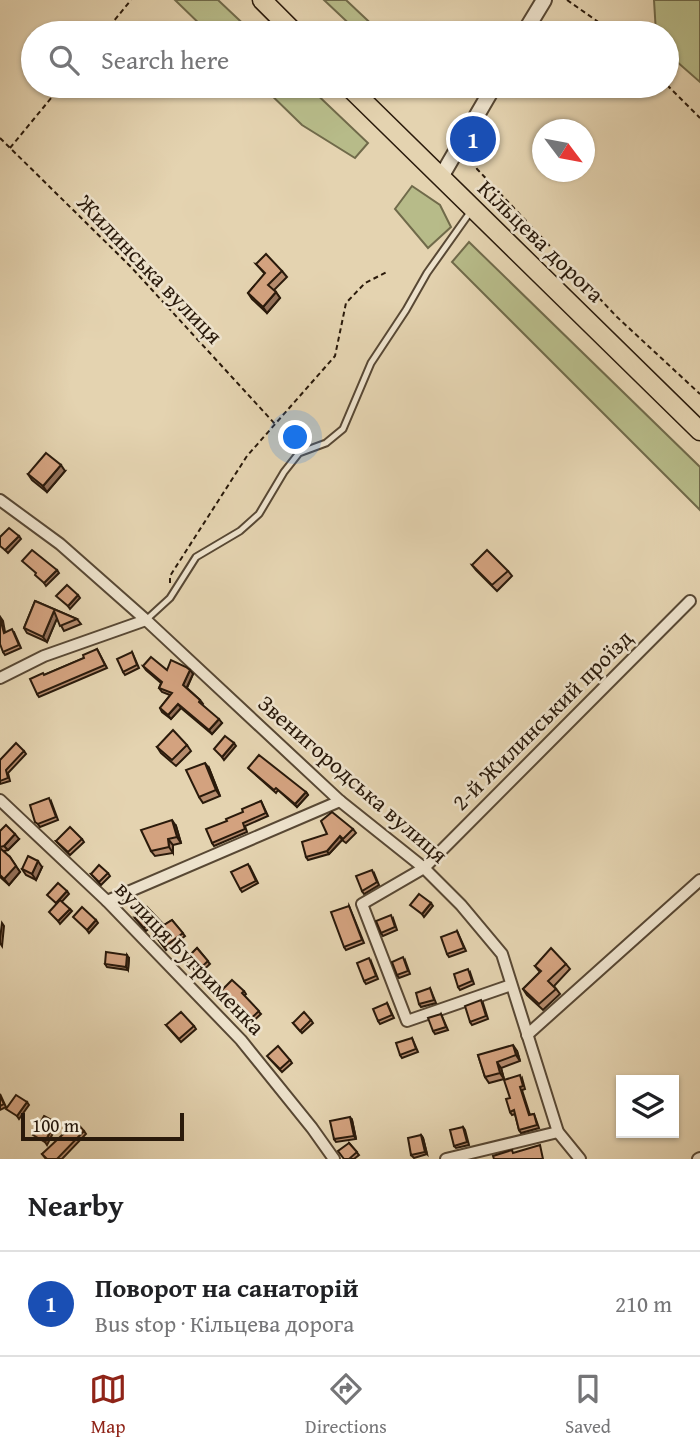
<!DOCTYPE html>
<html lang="en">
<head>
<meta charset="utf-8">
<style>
	body { margin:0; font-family:"Gentium Book Plus",serif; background:#f6f6f6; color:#202124 }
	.controls { position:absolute; right:21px; bottom:21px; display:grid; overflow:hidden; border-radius:0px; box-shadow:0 2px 5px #0004 }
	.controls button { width:63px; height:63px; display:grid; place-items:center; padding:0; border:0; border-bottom:2px solid #e0e0e0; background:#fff; color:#202124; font:35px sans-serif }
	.compass { position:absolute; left:532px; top:119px; width:63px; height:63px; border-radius:50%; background:#fff; box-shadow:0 2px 5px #0004; rotate:122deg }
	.scale { position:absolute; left:21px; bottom:18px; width:163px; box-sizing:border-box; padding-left:7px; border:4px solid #2a1a0b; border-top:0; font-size:19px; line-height:24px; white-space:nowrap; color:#2a1a0b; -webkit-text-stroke:5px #ede2cc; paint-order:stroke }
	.you { position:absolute; left:296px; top:438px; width:24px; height:24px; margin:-18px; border:5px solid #fff; border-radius:50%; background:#1a73e8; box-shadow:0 0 0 10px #1a73e833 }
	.badge { display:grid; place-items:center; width:46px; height:46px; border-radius:50%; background:#8f2418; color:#fff; font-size:23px; font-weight:700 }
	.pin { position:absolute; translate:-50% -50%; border:4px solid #fff; box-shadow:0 2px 7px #0006 }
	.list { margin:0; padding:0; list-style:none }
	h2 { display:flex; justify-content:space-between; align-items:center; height:91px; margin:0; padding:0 28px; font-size:30px }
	h2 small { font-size:23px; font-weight:400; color:#757577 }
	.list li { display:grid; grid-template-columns:46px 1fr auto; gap:21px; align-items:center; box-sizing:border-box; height:105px; padding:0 28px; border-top:2px solid #e0e0e0 }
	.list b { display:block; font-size:26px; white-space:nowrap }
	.list p { margin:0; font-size:23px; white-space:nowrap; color:#757577 }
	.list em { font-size:23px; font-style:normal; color:#757577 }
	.icon { flex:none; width:38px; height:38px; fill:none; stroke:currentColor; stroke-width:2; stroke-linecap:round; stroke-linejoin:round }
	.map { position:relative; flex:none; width:700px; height:1159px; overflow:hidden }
	.search { position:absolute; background:#fff; box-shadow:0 2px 5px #0004; left:21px; right:21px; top:21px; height:77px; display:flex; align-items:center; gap:18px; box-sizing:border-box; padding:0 24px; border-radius:38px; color:#757577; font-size:26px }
	.sheet { height:196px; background:#fff }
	nav { display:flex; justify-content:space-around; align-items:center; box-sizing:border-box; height:98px; border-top:2px solid #e0e0e0; background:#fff; font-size:19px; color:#757577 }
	nav a { display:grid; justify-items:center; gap:4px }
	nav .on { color:#8f2418 }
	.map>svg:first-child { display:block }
</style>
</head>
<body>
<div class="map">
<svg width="700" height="1159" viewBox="0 0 700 1159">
	<rect width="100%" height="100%" fill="#e4d3b0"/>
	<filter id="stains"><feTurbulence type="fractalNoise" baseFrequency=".00286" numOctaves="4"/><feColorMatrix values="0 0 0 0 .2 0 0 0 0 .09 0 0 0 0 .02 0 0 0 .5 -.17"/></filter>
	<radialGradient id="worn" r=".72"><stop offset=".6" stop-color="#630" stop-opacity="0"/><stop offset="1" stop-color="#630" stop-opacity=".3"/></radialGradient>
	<!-- green -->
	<g fill="#b7bb89" stroke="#706a4a" stroke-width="2">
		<polygon points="175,0 218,0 253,33 209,33"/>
		<polygon points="324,0 346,0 381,33 359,33"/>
		<polygon points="654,0 700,0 700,82 667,53 667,33 656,33"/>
		<polygon points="262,86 308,86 368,143 355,158 302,125"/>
		<polygon points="412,186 440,205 451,227 428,248 395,209"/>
		<polygon points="469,242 700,467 700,510 452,262"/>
	</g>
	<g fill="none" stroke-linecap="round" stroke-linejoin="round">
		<defs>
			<polyline id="service" points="146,620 170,598 196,557 240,531 259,514 284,472 299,453 326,443 343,429 371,363 406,310 427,273 471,211"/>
			<g id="minor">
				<polyline points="0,500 60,544 146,620 340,801 424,868 461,905 502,954 558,1132 580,1159"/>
				<polyline points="0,678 44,656 146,620"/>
				<polyline points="0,800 107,901 241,1040 312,1128 334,1159"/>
				<polyline points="107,901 340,801"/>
				<polyline points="511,985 407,1021 362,904 424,868 690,601"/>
				<polyline points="527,1035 700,880"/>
				<polyline points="446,1159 558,1132"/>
				<polyline points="698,1159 700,1158"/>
			</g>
			<g id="tertiary">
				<polyline points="524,33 544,0"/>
				<polyline points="441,177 494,86"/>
			</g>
			<g id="trunk">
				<polyline points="262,0 295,33"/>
				<polyline points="348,86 700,431"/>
			</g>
		</defs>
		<!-- service casing -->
		<use href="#service" stroke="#584834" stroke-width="9"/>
		<!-- minor casing -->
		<use href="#minor" stroke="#584834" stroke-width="14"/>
		<!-- tertiary casing -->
		<use href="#tertiary" stroke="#584834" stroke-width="18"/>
		<!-- trunk casing -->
		<use href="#trunk" stroke="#2a1a0b" stroke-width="21"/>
		<!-- path -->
		<g stroke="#2a1a0b" stroke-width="2" stroke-dasharray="5 3.5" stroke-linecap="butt">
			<polyline points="567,0 597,21 611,33"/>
			<polyline points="104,33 131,0"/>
			<polyline points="667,85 700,118"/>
			<polyline points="0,138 131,267 275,424"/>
			<polyline points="10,148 61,86"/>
			<polyline points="471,152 477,169 617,317 700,394"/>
			<polyline points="170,583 170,576 247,456 335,356 346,303 365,283 387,272"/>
		</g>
		<!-- service -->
		<use href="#service" stroke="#ede2cc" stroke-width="5"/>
		<!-- minor -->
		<use href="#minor" stroke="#ede2cc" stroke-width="10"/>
		<!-- tertiary -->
		<use href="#tertiary" stroke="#ede2cc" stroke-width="14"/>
		<!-- trunk -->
		<use href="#trunk" stroke="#e4d3b0" stroke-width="18"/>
	</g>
	<!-- wall -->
	<g fill="#b58b6d" stroke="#2a1a0b" stroke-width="2">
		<polygon points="256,264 282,271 287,277 274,290 280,298 267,313 252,299 248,293 265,274"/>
		<polygon points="65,471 47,492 32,480 28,474"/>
		<polygon points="472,565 508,571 512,576 497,591 476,570"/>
		<polygon points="35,601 77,619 81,624 64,631 57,618 47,642 27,633 24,628"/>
		<polygon points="1,618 3,621 5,632 14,632 21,648 5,655 3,652"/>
		<polygon points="97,649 107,668 39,697 37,694 44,675 84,658"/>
		<polygon points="132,652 139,668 125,675 123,672"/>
		<polygon points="143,666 193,674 187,688 200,700 203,704 202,705 222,723 212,734 181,708 171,719 162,712 160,708 170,695 162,692 159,688 161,683 146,670"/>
		<polygon points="187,745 191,751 176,766 161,753 157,747"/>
		<polygon points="24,751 26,754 8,773 10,781 0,784 0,760"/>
		<polygon points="209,768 220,796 203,803 199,797"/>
		<polygon points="248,768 306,792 308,795 297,807 278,790 276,793"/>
		<polygon points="51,801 58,820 40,827 37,823"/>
		<polygon points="261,801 268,816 245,826 247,832 214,846 212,843 243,812"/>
		<polygon points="176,826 181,843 173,845 173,853 155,856 151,851"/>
		<polygon points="353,829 356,833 346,843 342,840 329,854 308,860 306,857"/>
		<polygon points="0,831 19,839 8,850 4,851 20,872 9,885 0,877"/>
		<polygon points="82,839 84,842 70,855 56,841"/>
		<polygon points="42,867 36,880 26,875 22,869"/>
		<polygon points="250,867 258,883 242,892 240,889"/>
		<polygon points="108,873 110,876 101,885 91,874"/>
		<polygon points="374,873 379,885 364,894 362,891"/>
		<polygon points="349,906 364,943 346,950 344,947"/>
		<polygon points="135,918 164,925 172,920 185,936 166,950 150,928 146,931"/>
		<polygon points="393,918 397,930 383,936 381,933"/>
		<polygon points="457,931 466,951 449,957 447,954"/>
		<polygon points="197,948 210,964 198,975 186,959"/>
		<polygon points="129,958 128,970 107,967 105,964"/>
		<polygon points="405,960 410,974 399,978 397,975"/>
		<polygon points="371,961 378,979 366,984 364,981"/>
		<polygon points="566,964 570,969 554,986 560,994 543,1010 527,995 523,989 540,972 535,966"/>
		<polygon points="470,972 474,984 460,990 458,987"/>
		<polygon points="430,988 436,1003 421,1007 419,1004"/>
		<polygon points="244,991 246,994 244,996 261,1014 248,1026 232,1009 230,1011 216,996"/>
		<polygon points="387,1003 394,1018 380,1024 378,1021"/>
		<polygon points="483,1003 488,1019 472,1025 470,1022"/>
		<polygon points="441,1014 448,1030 435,1034 433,1031"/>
		<polygon points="311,1020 313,1023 302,1033 293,1023"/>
		<polygon points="166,1025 194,1026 196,1029 181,1042"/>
		<polygon points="412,1038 418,1052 402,1058 400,1055"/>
		<polygon points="517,1051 520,1061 501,1068 504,1079 489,1083 485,1077 478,1055"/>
		<polygon points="270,1059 290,1060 292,1063 282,1072"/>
		<polygon points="522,1078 525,1089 522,1090 530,1115 534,1114 539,1128 521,1133 519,1130 515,1114 512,1115 510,1112 510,1098"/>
		<polygon points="0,1094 6,1107 0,1110"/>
		<polygon points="352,1120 356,1139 336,1142 334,1139"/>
		<polygon points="463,1127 465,1130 469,1145 456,1148 454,1146"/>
		<polygon points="84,1131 86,1134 62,1159 46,1159 42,1154"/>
		<polygon points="421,1135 423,1138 427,1154 414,1158 411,1155"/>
		<polygon points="349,1143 359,1155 354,1159 344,1159"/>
	</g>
	<!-- shaded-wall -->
	<g fill="#947159" stroke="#2a1a0b" stroke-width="2">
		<polygon points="276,292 280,298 267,313 263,307"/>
		<polygon points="61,465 65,471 47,492 43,486"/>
		<polygon points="19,536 21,539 8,553 5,550"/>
		<polygon points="57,570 59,573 46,586 44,583"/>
		<polygon points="78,595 80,598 70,609 68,606"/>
		<polygon points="54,611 58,616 47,642 43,637"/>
		<polygon points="190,670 193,674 186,689 183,685"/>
		<polygon points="178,704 181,708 171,719 168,715"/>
		<polygon points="219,719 222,723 212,734 209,730"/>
		<polygon points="234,743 236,746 224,760 222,757"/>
		<polygon points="205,763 209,768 220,796 216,790"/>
		<polygon points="306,792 308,795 297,807 295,804"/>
		<polygon points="172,820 176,826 181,843 177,837"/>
		<polygon points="15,834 19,839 8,850 4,846"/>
		<polygon points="340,836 342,840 329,854 327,851"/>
		<polygon points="168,839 173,845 173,853 169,847"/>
		<polygon points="10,857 20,872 9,885 4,879"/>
		<polygon points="38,861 42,867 36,880 32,874"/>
		<polygon points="67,891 69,894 58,906 56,903"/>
		<polygon points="431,903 433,906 424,917 422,914"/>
		<polygon points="70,909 72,911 60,924 58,921"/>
		<polygon points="96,920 98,923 89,933 87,930"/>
		<polygon points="2,923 4,926 2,946 0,943 0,939"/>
		<polygon points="127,955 129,958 128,970 126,967"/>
		<polygon points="513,1045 517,1051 520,1061 516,1055"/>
		<polygon points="497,1062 501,1068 504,1079 500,1073"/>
		<polygon points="27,1102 29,1105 19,1119 17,1116"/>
		<polygon points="350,1117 352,1120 356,1139 354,1136"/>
		<polygon points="55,1122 57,1125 47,1145 45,1142"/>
		<polygon points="421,1135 423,1138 427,1154 425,1152"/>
	</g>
	<!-- building -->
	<g fill="#d3a27f" stroke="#2a1a0b" stroke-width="2">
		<polygon points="266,254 282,271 268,285 276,292 263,307 248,293 265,273 256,264"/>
		<polygon points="46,453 61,465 43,486 28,474"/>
		<polygon points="9,528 19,536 5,550 0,546 0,537"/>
		<polygon points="32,550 57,570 44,583 35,575 36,573 22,561"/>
		<polygon points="487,550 508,571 492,585 472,565"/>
		<polygon points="67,585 78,595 68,606 56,596"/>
		<polygon points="35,601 77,619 60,626 54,611 43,637 24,628"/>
		<polygon points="0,618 4,633 12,629 19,645 3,652 0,644"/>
		<polygon points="97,649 105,665 37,694 30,679 43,673 44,675 84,658 83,655"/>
		<polygon points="132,652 137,665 123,672 117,659"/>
		<polygon points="151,657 167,670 171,660 186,667 190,670 183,685 200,700 199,702 219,719 209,730 178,704 168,715 160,708 172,693 159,688 162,682 143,666"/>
		<polygon points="173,730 187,745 172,760 157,747"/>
		<polygon points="225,736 234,743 222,757 214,749"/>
		<polygon points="16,743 24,751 6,770 8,778 0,781 0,760"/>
		<polygon points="259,755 306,792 295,804 276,788 274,790 248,768"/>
		<polygon points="205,763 216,790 199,797 186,770"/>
		<polygon points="49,798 56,817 38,824 35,822 30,805"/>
		<polygon points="261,801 266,813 243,823 245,829 212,843 206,829 227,821 226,819 243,812 242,809"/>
		<polygon points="332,812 353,829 343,839 340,836 327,851 306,857 302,842 327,834 321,821"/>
		<polygon points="172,820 177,837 168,839 169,847 151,851 141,830"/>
		<polygon points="6,825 15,834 4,846 0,847 0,831"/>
		<polygon points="70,827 82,839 68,852 56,841"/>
		<polygon points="0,849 1,849 10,857 16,866 4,879 0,875"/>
		<polygon points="28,856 38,861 32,874 22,869"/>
		<polygon points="248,864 256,881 240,889 231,872"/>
		<polygon points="99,865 108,873 99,882 91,874"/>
		<polygon points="372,870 377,882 362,891 356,876"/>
		<polygon points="58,883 67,891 56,903 47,895"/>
		<polygon points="419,894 431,903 422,914 410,905"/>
		<polygon points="60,900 70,909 58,921 49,912"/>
		<polygon points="349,906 362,940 344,947 331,912"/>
		<polygon points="82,907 96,920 87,930 73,917"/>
		<polygon points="147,907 164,925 172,920 183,933 164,947 147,925 144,928 135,918"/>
		<polygon points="391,915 395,927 381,933 376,921"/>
		<polygon points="457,931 464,948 447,954 441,937"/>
		<polygon points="197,948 208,961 196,972 186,959"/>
		<polygon points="551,948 566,964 548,981 556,989 539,1004 523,989 541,971 535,966"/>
		<polygon points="106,952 127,955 126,967 105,964"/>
		<polygon points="403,957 408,971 397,975 392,962"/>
		<polygon points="369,958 376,976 364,981 357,963"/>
		<polygon points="468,969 472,981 458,987 454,974"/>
		<polygon points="232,980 244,991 242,993 259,1011 246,1023 230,1006 228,1008 216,996"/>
		<polygon points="430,988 434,1000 419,1004 416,993"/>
		<polygon points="481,1000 486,1016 470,1022 465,1006"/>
		<polygon points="387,1003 392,1015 378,1021 373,1009"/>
		<polygon points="181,1012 194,1026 179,1039 166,1025"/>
		<polygon points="304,1012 311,1020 300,1031 293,1023"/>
		<polygon points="441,1014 446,1027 433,1031 428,1018"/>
		<polygon points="412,1038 416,1049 400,1055 396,1043"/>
		<polygon points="513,1045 516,1055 497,1062 500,1073 485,1077 478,1055"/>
		<polygon points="278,1046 290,1060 280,1069 267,1056"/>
		<polygon points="520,1075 523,1086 520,1087 529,1115 534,1114 537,1125 519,1130 514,1110 510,1112 506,1099 510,1098 504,1080"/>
		<polygon points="16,1095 27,1102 17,1116 6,1109"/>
		<polygon points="0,1096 4,1104 0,1106"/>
		<polygon points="44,1116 55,1122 45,1142 33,1135"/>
		<polygon points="350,1117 354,1136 334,1139 330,1121"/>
		<polygon points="76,1122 84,1131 57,1159 47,1159 42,1154"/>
		<polygon points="463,1127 467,1142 454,1146 450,1130"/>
		<polygon points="421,1135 425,1152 411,1155 408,1138"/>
		<polygon points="349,1143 357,1152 349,1159 344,1159 338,1151"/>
		<polygon points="540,1145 543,1159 494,1159 493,1156 512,1150 513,1153"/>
	</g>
	<g text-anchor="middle" stroke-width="5" stroke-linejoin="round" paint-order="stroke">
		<!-- street labels -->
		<g font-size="23" fill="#2a1a0b" stroke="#ede2cc">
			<text transform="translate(541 241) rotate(44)" y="8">Кільцева дорога</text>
			<text transform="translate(150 269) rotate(46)" y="8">Жилинська вулиця</text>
			<text transform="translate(542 720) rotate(-45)" y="8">2-й Жилинський проїзд</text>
			<text transform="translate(353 779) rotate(41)" y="8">Звенигородська вулиця</text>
			<text transform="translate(190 958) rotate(46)" y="8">вулиця Бугрименка</text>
		</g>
	</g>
	<rect width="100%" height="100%" filter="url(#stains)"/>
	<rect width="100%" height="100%" fill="url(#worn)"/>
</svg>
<div class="controls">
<button><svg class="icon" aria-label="layers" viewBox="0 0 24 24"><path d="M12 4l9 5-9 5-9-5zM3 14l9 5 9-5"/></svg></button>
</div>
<svg class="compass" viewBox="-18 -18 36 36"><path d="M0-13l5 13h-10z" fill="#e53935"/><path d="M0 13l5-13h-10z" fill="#757577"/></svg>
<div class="scale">100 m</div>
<div class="you"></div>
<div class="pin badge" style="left:473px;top:139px;background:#1a4fb4">1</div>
<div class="search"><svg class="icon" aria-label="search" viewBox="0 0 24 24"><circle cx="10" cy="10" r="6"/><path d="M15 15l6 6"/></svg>Search here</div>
</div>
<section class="sheet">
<h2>Nearby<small></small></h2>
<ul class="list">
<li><span class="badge" style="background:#1a4fb4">1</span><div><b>Поворот на санаторій</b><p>Bus stop · Кільцева дорога</p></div><em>210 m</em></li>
</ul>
</section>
<nav>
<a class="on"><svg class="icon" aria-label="map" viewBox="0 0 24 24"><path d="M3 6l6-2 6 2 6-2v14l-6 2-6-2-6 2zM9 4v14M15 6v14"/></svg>Map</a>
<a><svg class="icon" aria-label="directions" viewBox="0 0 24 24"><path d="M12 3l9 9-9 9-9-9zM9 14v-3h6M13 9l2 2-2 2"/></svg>Directions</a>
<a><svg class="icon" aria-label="saved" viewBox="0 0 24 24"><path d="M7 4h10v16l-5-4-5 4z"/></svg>Saved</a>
</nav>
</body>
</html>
